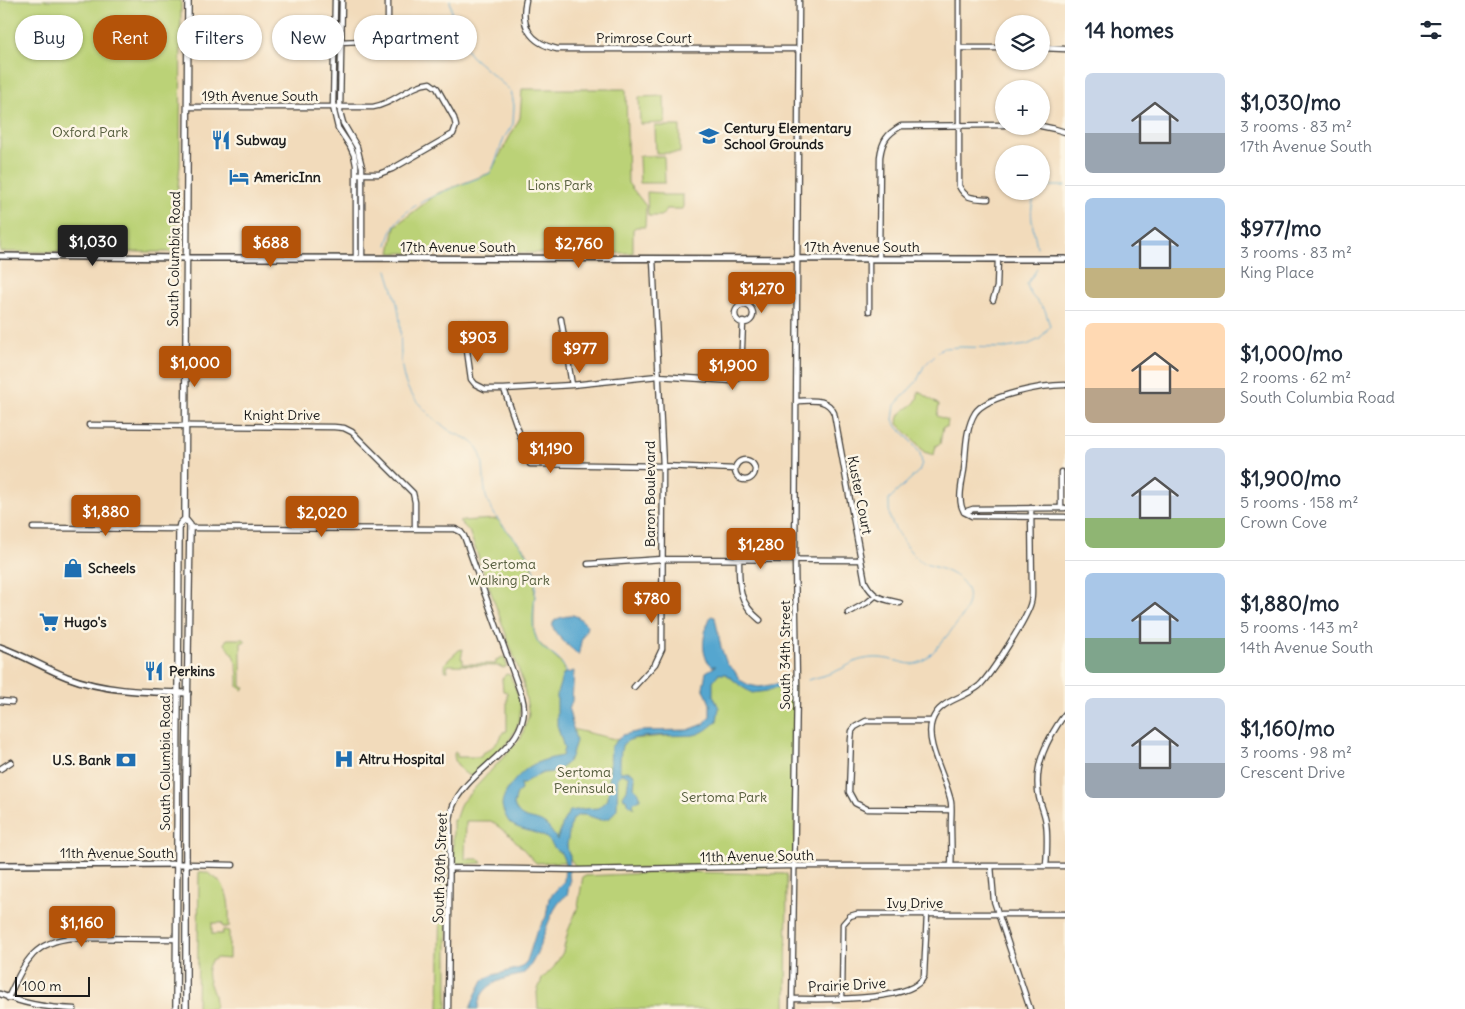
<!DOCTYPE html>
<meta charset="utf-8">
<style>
body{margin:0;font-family:Delius,sans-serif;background:#f2f2f3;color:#1f2937;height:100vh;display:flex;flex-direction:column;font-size:19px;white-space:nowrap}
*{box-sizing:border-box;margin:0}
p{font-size:16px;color:#747a83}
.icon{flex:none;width:28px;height:28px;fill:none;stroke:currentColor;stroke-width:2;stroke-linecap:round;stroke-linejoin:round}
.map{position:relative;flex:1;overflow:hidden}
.sheet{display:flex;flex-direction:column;background:#fff;width:400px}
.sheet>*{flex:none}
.guide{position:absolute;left:15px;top:15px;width:475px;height:45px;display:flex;gap:10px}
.tools{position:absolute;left:995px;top:15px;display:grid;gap:10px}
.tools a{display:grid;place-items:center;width:55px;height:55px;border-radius:50%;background:#fff;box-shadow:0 1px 4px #0004;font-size:25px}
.scale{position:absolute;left:15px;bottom:12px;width:75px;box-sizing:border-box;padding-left:5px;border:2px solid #1c1c1c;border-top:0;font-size:14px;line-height:18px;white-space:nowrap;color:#1c1c1c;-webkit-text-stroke:4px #fcf5e5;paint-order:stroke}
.price{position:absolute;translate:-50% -42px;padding:0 11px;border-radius:5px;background:#b45309;color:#fff;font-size:16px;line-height:32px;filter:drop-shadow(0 1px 2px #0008)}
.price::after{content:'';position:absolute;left:50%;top:30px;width:15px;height:11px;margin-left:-8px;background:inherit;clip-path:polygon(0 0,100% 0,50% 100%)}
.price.selected{background:#222;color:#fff}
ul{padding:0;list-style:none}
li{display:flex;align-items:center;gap:15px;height:125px;padding:0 20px}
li+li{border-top:1px solid #e0e1e3}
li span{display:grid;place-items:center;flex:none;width:140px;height:100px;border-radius:8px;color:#555}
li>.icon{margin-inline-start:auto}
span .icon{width:60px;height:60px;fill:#fffc;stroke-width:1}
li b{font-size:21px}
h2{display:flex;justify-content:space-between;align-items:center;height:60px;padding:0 20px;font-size:21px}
.chip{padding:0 18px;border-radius:22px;background:#fff;box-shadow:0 1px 4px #0004;font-size:18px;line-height:45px}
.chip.selected{background:#b45309;color:#fff}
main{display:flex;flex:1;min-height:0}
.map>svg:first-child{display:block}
.green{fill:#bbd277;stroke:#6c774a}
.water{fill:#55a6cf;stroke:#386176}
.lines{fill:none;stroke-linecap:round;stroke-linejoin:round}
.stream{stroke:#55a6cf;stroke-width:1}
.minor-casing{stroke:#3c3934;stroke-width:7}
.tertiary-casing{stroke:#3c3934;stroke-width:8}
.secondary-casing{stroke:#3c3934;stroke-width:8}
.minor{stroke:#fff;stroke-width:4.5}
.tertiary{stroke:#fff;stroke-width:5}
.secondary{stroke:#fff;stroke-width:5.5}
.labels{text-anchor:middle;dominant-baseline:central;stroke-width:5;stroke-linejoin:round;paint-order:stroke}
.street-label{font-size:14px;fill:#1c1c1c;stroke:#fcf5e5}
.poi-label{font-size:14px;font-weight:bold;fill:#1c1c1c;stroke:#fcf5e5;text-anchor:start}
.park-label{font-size:14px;fill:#545c3c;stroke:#fcf5e5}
</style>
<main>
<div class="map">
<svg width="1065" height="1009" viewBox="0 0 1065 1009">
<rect width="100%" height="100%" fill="#fcf5e5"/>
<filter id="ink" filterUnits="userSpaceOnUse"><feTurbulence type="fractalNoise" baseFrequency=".02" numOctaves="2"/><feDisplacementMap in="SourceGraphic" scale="10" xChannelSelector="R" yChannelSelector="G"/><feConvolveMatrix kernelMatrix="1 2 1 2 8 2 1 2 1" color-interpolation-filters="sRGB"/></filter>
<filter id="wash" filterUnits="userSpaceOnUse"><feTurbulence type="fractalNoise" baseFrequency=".0096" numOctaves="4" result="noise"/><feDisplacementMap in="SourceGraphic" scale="20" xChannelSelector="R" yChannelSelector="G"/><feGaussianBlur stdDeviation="1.12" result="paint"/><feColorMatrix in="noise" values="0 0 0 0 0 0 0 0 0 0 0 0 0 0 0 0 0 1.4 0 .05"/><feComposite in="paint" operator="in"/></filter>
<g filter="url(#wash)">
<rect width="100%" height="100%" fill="#f2dbbb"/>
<path class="green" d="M0 0H181L180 165 177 197 176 247 174 251 172 252H0Z
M522 89H626L628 183 646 206 645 227H636L633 229V253H390L395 226 438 193 490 173 520 118Z
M664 96 665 123 640 124 639 97Z
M655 126H680V153H656Z
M639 156H664L665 183H640Z
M647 192 661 193V195H683V209H666L665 213 660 216H648Z
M919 391 939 405 937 416 948 420 947 427H943L940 444 936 445 934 455 924 452 915 441 898 424C898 407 912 410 917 399 918 396 918 394 919 391Z
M497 519 526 551 531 562 535 582 534 615V631L538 642 563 665 569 693 563 727 619 740 689 734 713 719 708 675 721 667 742 684 756 688 794 682 795 866 578 870 564 850 565 862 536 863 512 837 491 821H466L465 859H479L482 863C472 863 459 867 453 861V820H455L461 803 521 738 529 715 523 682 469 531 459 521Z
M228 639H244L246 641 241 643V687H245L243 690 238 687C238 669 238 659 225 644L226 640Z
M463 649 461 659H463V664H496V660L503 657 505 658 506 663V667L503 668 499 666 448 665 447 671H445V663L459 650Z
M507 674 510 675C514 684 519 695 520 705 524 736 493 756 473 775L470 776C461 772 454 763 454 754L455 752 457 753V757H481L482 753C490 751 502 739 503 732L507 731V692L503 691 502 679 505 675Z
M442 830H445L447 835V1009H439Z
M199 872C204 871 209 873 214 877 231 889 229 909 229 927H223L222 923H212V934H222L223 930 229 931V959L217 958 211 961C200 980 219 990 214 1009H197Z
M675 872 787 874 786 1009H538L537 992 542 979 554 967 563 952 568 931 578 907 583 876Z"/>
<path class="water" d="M573 615 578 617 587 625C587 631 582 635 581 642 580 646 580 650 578 655 574 649 541 627 557 619 561 617 568 616 573 615Z
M711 616 715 617 721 647 727 664 734 670 740 680 749 685 759 687 787 682V685L767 691 752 693 742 687 726 674H718L713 681V695L719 708 717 721C710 727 704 733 694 735 680 737 628 732 622 746 620 753 620 763 620 770L621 772 627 771 633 773 635 778 634 788C639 791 640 794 640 799L633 803 634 808 631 805H629L626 799H624L623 796 627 790 629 776 621 774 618 777 617 809 610 818 601 820 586 815H578L571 821 567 845 568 852 570 856 569 874 570 882 567 895C547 908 543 950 528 969 523 976 515 976 507 978 491 983 479 991 478 1009H470L475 996 483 980 493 975 520 968 527 961 536 933 546 917 549 898 564 881 565 862 561 853C553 850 552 841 545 837 535 831 516 830 509 822 506 817 502 810 502 804 503 791 519 774 529 767 538 761 551 758 562 756L564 748 557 725V693L563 674 574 671 572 701 569 710 576 741 571 757 566 764 555 772 543 773 528 780 524 784H520L521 790 517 793 514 805C521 824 535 815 547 826 551 830 554 835 557 840L564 820 570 811 583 809 598 808 608 799 611 747 622 735 640 731 688 730 704 724 710 716V704L703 687 706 672 716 666H712C710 664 708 662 707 660 700 647 705 628 711 616Z"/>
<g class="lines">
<path class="stream" d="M1041 189 1046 186H1065
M387 245C389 239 391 232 394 226 410 199 462 186 490 173L493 168 504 138 513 124 514 105 511 91 471 56 464 46 454 30 450 0
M1037 247C1034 228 1025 207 1039 191
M387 270C391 285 397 299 399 314 403 339 396 374 412 395 422 409 436 421 450 431 460 437 472 438 478 449 485 461 483 477 485 490 485 496 488 502 491 508 501 529 524 543 533 565 542 589 526 617 537 640 541 649 553 654 559 660 563 664 565 669 567 673
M808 680C819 677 831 674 841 669 849 665 856 660 865 659 874 657 884 658 892 660 900 661 910 666 918 663 929 660 943 640 951 631 970 609 980 586 946 571 938 567 929 566 921 562 912 556 893 528 890 518 889 513 889 505 889 499L919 471 922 463 920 453 906 435 898 428 893 420 895 405 917 381 924 366 942 348 961 347 1006 348 1027 345 1040 339 1050 326 1045 310 1032 296 1029 291 1027 284 1037 269"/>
</g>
</g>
<g filter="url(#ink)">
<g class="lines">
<defs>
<path id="minor" d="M335 0 333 107 338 128 350 146 354 155 356 165V258
M342 0 340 112 343 123 357 147 362 167V258
M526 0C520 26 530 43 557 49H798
M959 0V186C966 200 974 198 988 199
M339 42 363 41 381 31 386 26 388 19V0
M959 48H1004
M1041 48 1065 49
M188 107H373C394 104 409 85 430 83L437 88 454 118 456 126 453 134 392 169 379 174H356
M1041 126 1055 129 1065 132
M879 258 880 157C882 141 887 134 901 126L1004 125
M993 300 997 287 998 259
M735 314a9 9 0 1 1 18 0a9 9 0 1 1-18 0Z
M869 311V258
M561 319 572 385
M469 323 465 336 471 379 475 384 485 389H504L572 385 658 376 732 381 737 379 741 371 743 322
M504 389 530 464 663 466 735 469
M796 401C811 401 827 397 834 413L865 582C874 599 883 599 900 603
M89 425 334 427 344 428 352 432 413 493 415 502V529
M735 470a10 10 0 1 1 20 0a10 10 0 1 1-20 0Z
M1061 508V472
M964 512C957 501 962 483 964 470 966 453 965 429 975 413 987 395 1044 385 1065 385
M964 512 972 516 1065 517
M964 512 973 509 1065 508
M33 528 179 529
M190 528 455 529 461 532 464 536 522 697C536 746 468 767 453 806 451 811 451 816 450 821L448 1009
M739 560C739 587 738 602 760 620
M588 564 662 559 861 560
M848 613 868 602 875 596
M634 687 655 664 662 649 663 466 653 259
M0 701 12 702
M932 721H866L855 727 852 731 851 739 849 792 855 803 867 809 951 810
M0 769 11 762
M187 864 233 865
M951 866C952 852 951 838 951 825 951 817 952 809 951 802 947 779 924 743 932 721 939 700 963 699 979 686 990 676 1028 617 1031 602 1032 599 1032 595 1032 591L1031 508
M991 866 994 901 1030 1009
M1046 866C1047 852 1048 837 1046 823 1045 814 1041 806 1039 797 1033 765 1047 739 1065 714
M449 868 578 870 787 866H1065
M0 994C23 1004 49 1008 74 1009
M8 998C24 965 31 942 72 938L176 939
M842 998 843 924 850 916 857 914H1065
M793 999C818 999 914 1003 924 976L927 914
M792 1009 797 686 795 560 799 0"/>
<path id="tertiary" d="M0 256 186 258 1065 259
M0 647C23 655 44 668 67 677 106 692 147 692 188 693
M0 865 187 864"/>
<path id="secondary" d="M176 1009 179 529 180 524 185 519
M186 1009V782L190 528V525L185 519 188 0"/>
</defs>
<use href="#minor" class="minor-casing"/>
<use href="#tertiary" class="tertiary-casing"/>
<use href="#secondary" class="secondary-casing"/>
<use href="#minor" class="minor"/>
<use href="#tertiary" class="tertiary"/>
<use href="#secondary" class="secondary"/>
</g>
</g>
<defs>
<symbol id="school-bare" viewBox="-9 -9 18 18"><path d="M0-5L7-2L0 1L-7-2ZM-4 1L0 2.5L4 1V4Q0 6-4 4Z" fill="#1f6fb2" stroke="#fcf5e5" stroke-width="2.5" paint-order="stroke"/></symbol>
<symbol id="restaurant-bare" viewBox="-9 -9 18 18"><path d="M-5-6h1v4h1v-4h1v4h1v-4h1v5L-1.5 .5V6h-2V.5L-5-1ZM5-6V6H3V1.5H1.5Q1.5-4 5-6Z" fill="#1f6fb2" stroke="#fcf5e5" stroke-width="2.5" paint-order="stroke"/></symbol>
<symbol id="hotel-bare" viewBox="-9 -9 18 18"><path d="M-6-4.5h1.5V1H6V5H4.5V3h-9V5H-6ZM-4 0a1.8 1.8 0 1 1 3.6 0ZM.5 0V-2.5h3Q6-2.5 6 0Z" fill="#1f6fb2" stroke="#fcf5e5" stroke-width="2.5" paint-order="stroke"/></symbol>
<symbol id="shop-bare" viewBox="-9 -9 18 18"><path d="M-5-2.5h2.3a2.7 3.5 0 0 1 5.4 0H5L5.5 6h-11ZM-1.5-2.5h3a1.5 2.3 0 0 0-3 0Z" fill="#1f6fb2" stroke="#fcf5e5" stroke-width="2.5" paint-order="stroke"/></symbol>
<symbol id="supermarket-bare" viewBox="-9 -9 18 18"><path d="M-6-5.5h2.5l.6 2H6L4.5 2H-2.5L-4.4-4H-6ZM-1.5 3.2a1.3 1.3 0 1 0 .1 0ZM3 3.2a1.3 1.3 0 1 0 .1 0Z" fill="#1f6fb2" stroke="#fcf5e5" stroke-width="2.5" paint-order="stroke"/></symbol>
<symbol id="hospital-bare" viewBox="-9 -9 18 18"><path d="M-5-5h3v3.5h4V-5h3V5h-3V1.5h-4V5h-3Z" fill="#1f6fb2" stroke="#fcf5e5" stroke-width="2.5" paint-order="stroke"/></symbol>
<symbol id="bank-bare" viewBox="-9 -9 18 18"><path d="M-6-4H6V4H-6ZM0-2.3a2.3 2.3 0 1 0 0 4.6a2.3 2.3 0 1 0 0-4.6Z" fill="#1f6fb2" stroke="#fcf5e5" stroke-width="2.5" paint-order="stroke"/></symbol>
</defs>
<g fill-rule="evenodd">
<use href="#school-bare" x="695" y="122" width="28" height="28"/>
<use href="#restaurant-bare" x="207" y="126" width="28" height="28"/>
<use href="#hotel-bare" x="225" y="163" width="28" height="28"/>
<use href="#shop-bare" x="59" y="554" width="28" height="28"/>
<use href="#supermarket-bare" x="35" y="608" width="28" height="28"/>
<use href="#restaurant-bare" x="140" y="657" width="28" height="28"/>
<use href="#hospital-bare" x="330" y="745" width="28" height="28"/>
<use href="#bank-bare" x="112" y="746" width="28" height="28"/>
</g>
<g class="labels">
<g class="street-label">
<text x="644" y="38">Primrose Court</text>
<text x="260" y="96">19th Avenue South</text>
<text x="458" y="247">17th Avenue South</text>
<text x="862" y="247">17th Avenue South</text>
<text transform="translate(174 259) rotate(-89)">South Columbia Road</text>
<text x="282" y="415">Knight Drive</text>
<text transform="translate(650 494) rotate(-90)">Baron Boulevard</text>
<text transform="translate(860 495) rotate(79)">Kuster Court</text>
<text transform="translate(785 655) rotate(-90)">South 34th Street</text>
<text transform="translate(165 763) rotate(-90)">South Columbia Road</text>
<text x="117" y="853">11th Avenue South</text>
<text transform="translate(757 856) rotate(-1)">11th Avenue South</text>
<text transform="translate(440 868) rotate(-88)">South 30th Street</text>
<text x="915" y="903">Ivy Drive</text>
<text transform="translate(847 985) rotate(-3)">Prairie Drive</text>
</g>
<g class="poi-label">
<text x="724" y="128">Century Elementary<tspan x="724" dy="16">School Grounds</tspan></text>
<text x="236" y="140">Subway</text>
<text x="254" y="177">AmericInn</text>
<text x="88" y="568">Scheels</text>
<text x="64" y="622">Hugo's</text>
<text x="169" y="671">Perkins</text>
<text x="359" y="759">Altru Hospital</text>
<text x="111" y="760" text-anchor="end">U.S. Bank</text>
</g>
<g class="park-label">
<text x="90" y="132">Oxford Park</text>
<text x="560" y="185">Lions Park</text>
<text x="509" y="564">Sertoma<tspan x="509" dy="16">Walking Park</tspan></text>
<text x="584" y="772">Sertoma<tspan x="584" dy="16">Peninsula</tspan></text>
<text x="724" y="797">Sertoma Park</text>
</g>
</g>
</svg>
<div class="tools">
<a><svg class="icon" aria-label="layers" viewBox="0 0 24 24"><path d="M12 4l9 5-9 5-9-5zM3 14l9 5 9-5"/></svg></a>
<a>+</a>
<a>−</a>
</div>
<div class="scale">100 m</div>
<b class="price selected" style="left:93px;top:267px">$1,030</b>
<b class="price" style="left:271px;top:268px">$688</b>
<b class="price" style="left:579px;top:269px">$2,760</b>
<b class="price" style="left:762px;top:314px">$1,270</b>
<b class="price" style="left:478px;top:363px">$903</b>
<b class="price" style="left:580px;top:374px">$977</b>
<b class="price" style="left:195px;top:388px">$1,000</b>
<b class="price" style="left:733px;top:391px">$1,900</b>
<b class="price" style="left:551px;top:474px">$1,190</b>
<b class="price" style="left:106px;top:537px">$1,880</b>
<b class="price" style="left:322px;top:538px">$2,020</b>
<b class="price" style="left:761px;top:570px">$1,280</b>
<b class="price" style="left:652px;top:624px">$780</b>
<b class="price" style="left:82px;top:948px">$1,160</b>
<div class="guide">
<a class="chip">Buy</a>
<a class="chip selected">Rent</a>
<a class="chip">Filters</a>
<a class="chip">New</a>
<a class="chip">Apartment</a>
</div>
</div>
<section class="sheet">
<h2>14 homes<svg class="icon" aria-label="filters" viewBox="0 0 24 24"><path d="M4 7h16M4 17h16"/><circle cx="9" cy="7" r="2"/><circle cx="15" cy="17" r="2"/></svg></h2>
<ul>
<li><span style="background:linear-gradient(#c9d6e8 60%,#9aa5b1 0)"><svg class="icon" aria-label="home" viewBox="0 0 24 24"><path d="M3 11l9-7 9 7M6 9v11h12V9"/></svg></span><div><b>$1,030/mo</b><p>3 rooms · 83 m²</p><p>17th Avenue South</p></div></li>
<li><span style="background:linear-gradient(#a9c7e8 70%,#c2b280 0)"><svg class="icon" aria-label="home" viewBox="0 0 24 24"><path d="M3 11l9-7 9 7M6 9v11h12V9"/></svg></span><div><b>$977/mo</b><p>3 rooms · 83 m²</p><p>King Place</p></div></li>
<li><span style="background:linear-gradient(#ffd9b3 65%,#b9a48a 0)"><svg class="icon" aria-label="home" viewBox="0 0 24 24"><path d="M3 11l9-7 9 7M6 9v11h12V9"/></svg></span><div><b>$1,000/mo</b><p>2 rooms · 62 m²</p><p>South Columbia Road</p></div></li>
<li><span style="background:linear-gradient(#c9d6e8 70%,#8fb573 0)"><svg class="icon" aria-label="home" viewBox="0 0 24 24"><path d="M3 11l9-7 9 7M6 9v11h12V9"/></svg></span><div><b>$1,900/mo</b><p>5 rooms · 158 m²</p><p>Crown Cove</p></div></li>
<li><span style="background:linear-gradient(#a9c7e8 65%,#7fa58c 0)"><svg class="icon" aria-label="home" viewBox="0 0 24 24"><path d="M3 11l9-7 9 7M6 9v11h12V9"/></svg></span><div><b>$1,880/mo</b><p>5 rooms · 143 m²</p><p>14th Avenue South</p></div></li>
<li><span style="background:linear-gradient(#c9d6e8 65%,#9aa5b1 0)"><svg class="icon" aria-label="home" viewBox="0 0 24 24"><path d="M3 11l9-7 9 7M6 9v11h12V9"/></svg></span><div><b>$1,160/mo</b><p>3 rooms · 98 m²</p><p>Crescent Drive</p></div></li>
</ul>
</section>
</main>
